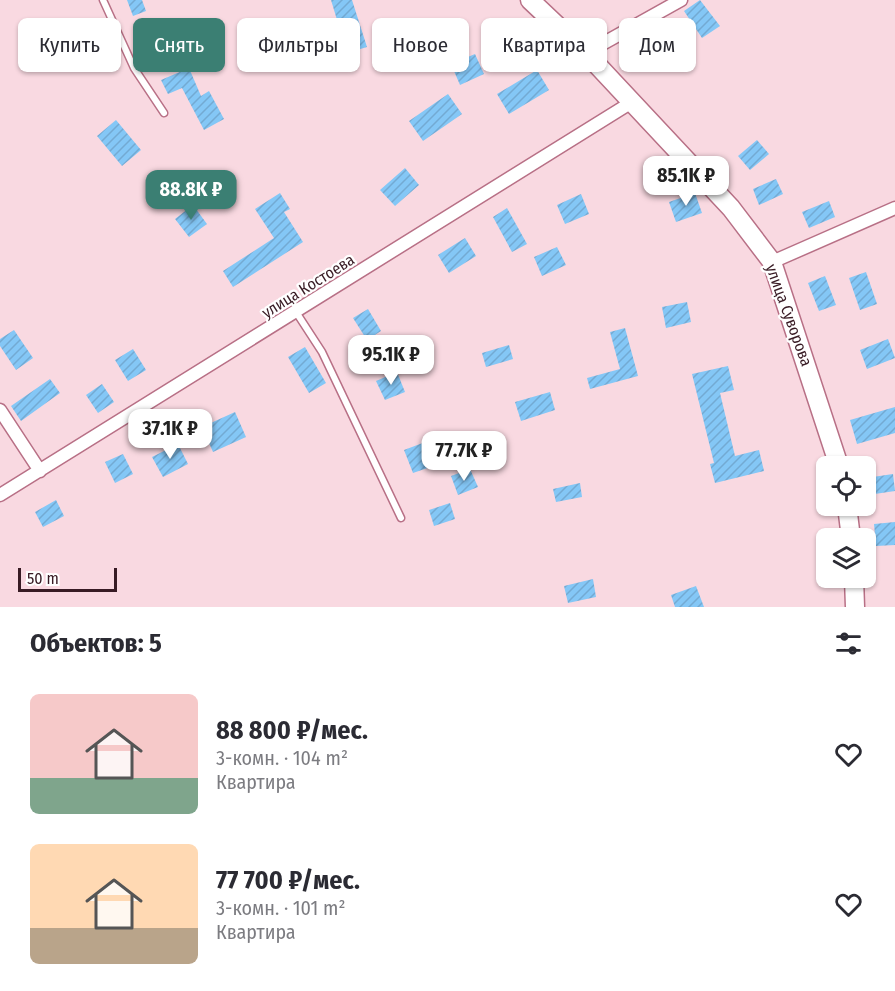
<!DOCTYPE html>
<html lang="ru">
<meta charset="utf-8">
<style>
body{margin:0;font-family:"Fira Sans Condensed",sans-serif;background:#f7f7f7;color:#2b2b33;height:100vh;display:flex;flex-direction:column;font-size:22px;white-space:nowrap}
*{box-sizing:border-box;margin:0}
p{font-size:20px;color:#7c7c81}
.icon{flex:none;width:33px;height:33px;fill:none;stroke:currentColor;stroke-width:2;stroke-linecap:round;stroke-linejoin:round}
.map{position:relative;height:607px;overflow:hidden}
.sheet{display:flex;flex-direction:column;background:#fff;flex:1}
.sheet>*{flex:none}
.top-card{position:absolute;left:18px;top:18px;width:860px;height:54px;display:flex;gap:12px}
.fabs{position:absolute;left:816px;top:456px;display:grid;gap:12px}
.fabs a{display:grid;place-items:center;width:60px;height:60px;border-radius:9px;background:#fff;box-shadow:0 2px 4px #0004;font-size:30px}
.scale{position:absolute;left:18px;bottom:15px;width:99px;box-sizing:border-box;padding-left:6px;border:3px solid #381b24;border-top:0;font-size:16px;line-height:21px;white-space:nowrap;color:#381b24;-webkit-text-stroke:4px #fff;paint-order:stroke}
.price{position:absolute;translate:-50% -51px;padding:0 14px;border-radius:12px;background:#fff;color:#222;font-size:20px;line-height:39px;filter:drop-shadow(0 2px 3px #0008)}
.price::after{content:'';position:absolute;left:50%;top:36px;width:18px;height:14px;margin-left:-9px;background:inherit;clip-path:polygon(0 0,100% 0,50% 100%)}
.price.current{background:#3b7f73;color:#fff}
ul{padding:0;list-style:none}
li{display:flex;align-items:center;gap:18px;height:150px;padding:0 30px}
li span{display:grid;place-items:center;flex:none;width:168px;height:120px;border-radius:9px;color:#555}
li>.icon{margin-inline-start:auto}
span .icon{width:72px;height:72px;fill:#fffc;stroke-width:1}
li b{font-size:26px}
h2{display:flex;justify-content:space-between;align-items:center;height:72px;padding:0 30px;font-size:26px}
.chip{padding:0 21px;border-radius:9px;background:#fff;box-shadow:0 2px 4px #0004;font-size:21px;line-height:54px}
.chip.current{background:#3b7f73;color:#fff}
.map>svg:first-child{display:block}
.building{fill:url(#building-hatch)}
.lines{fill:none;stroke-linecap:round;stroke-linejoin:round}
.lane-casing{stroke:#b87086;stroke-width:9}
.street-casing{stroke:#b87086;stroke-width:15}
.secondary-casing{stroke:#b87086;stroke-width:21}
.lane{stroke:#fff;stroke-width:6}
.street{stroke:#fff;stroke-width:12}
.secondary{stroke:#fff;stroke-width:18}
.labels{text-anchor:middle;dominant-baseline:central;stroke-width:4.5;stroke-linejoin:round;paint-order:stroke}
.street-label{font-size:16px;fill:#381b24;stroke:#fff}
</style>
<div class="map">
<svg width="895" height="607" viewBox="0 0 895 607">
<defs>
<pattern id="building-hatch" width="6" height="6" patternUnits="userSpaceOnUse" patternTransform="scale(1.5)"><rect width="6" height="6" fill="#84c7f6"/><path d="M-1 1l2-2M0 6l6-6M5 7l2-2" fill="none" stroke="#73aad3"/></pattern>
</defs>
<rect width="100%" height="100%" fill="#f9d9e1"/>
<path class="building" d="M127 0H142L146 11 133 16Z
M331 0H352L367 47 347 53Z
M700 0 720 26 702 38 684 11Z
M659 24 678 52 658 65 639 37Z
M475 54 484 74 460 85 451 64Z
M189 68 201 96 209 91 224 119 204 130 182 88 168 94 161 80Z
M537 70 549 90 509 114 497 94Z
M448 94 462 114 423 141 409 121Z
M116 120 141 150 122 166 97 136Z
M757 140 769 154 750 170 738 156Z
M405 168 419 185 395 206 380 190Z
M776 179 783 194 759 205 753 189Z
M280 193 290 209 284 212 303 242 233 287 223 271 274 238 255 209Z
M695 193 702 213 676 222 669 202Z
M581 194 589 214 565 224 557 205Z
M829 201 835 217 809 228 802 212Z
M193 205 207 224 189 237 175 219Z
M507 208 527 244 512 252 493 217Z
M465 238 476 256 449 273 438 255Z
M557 247 566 265 542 276 534 257Z
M866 272 877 304 860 310 849 278Z
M825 276 836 305 819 311 808 283Z
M687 302 691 322 666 328 662 307Z
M368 309 381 331 367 340 353 318Z
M625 328 638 376 590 389 587 378 620 369 610 332Z
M14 330 33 358 16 370 0 346V339Z
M888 339 895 358 867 369 860 350Z
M509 345 513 359 486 367 482 353Z
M305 347 326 383 309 393 288 357Z
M133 349 146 370 128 381 115 360Z
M728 366 734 390 720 393 735 456 759 450 764 471 715 483 710 464 714 463 692 374Z
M397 372 405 392 385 400 376 381Z
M50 379 60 393 21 421 11 406Z
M102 384 114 402 98 413 86 395Z
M550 392 555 410 521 421 515 402Z
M895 407V433L857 444 850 420Z
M235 412 246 437 213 452 202 427Z
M428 441 436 465 413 473 404 450Z
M178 444 188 464 163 477 152 457Z
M123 454 133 474 115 483 105 462Z
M470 469 478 487 458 495 451 476Z
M893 474 895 491 868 495 866 478Z
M580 483 582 497 556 502 553 489Z
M56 500 64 516 43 527 35 512Z
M450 503 455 519 434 526 429 510Z
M895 522V545L876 546 874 524Z
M593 579 596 597 568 603 564 586Z
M696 586 704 607H675L671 595Z"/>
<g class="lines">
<defs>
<path id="lane" d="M103 0 134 68 164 113
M296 312 322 352 401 518"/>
<path id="street" d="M586 53 681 0
M772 262 895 208
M0 410 40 471
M0 495 632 102"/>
<path id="secondary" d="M530 0 586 53 731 208 772 262 839 466
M847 506 851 538
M854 578 855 607"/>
</defs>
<use href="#lane" class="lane-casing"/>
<use href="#street" class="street-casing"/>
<use href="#secondary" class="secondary-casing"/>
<use href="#lane" class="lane"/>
<use href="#street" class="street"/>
<use href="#secondary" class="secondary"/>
</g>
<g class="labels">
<g class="street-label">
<text transform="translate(308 286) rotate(-32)">улица Костоева</text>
<text transform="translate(789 315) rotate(70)">улица Суворова</text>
</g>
</g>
</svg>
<div class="fabs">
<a><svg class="icon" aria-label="locate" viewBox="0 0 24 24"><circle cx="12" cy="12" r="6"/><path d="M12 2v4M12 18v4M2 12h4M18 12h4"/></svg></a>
<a><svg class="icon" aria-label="layers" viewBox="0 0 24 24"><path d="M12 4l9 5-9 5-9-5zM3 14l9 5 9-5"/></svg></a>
</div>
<div class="scale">50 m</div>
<b class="price" style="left:686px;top:207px">85.1K ₽</b>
<b class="price current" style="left:191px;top:221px">88.8K ₽</b>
<b class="price" style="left:391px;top:386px">95.1K ₽</b>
<b class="price" style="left:170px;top:460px">37.1K ₽</b>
<b class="price" style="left:464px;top:482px">77.7K ₽</b>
<div class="top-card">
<a class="chip">Купить</a>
<a class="chip current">Снять</a>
<a class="chip">Фильтры</a>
<a class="chip">Новое</a>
<a class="chip">Квартира</a>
<a class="chip">Дом</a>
</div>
</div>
<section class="sheet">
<h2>Объектов: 5<svg class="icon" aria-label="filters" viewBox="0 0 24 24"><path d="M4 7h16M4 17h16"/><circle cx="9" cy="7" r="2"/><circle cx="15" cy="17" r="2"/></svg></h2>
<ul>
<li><span style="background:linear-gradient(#f6c9c9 70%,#7fa58c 0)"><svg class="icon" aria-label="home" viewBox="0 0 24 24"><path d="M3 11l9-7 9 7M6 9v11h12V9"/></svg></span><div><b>88 800 ₽/мес.</b><p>3-комн. · 104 m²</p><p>Квартира</p></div><svg class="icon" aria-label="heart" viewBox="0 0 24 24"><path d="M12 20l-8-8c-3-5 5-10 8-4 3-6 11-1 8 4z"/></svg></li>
<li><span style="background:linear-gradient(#ffd9b3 70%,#b9a48a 0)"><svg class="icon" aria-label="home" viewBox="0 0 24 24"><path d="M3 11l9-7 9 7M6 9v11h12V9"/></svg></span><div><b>77 700 ₽/мес.</b><p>3-комн. · 101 m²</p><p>Квартира</p></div><svg class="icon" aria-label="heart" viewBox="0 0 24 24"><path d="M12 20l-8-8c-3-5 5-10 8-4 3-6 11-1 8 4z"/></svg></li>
</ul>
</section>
